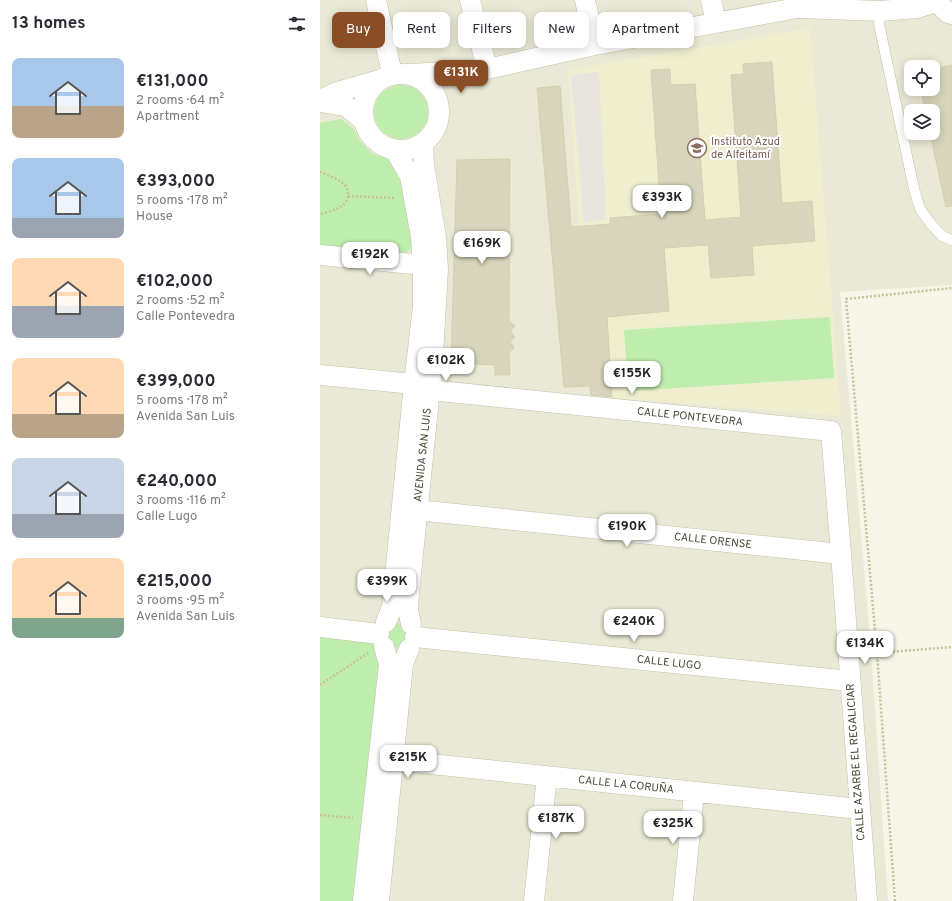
<!DOCTYPE html>
<meta charset="utf-8">
<style>
body{margin:0;font-family:Overpass,sans-serif;background:#f7f7f7;color:#2b2b33;height:100vh;display:flex;flex-direction:column;font-size:15px;white-space:nowrap}
*{box-sizing:border-box;margin:0}
p{font-size:13px;color:#7c7c81}
.icon{flex:none;width:22px;height:22px;fill:none;stroke:currentColor;stroke-width:2;stroke-linecap:round;stroke-linejoin:round}
.map{position:relative;flex:1;overflow:hidden}
.panel{display:flex;flex-direction:column;background:#fff;width:320px}
.panel>*{flex:none}
.hud{position:absolute;left:12px;top:12px;width:380px;height:36px;display:flex;gap:8px}
.tools{position:absolute;left:584px;top:60px;display:grid;gap:8px}
.tools a{display:grid;place-items:center;width:36px;height:36px;border-radius:8px;background:#fff;box-shadow:0 2px 10px #0003;font-size:20px}
.price{position:absolute;translate:-50% -34px;padding:0 9px;border-radius:8px;background:#fff;color:#222;font-size:13px;line-height:26px;filter:drop-shadow(0 1px 2px #0008)}
.price::after{content:'';position:absolute;left:50%;top:24px;width:12px;height:9px;margin-left:-6px;background:inherit;clip-path:polygon(0 0,100% 0,50% 100%)}
.price.selected{background:#8a4e26;color:#fff}
ul{padding:0;list-style:none}
li{display:flex;align-items:center;gap:12px;height:100px;padding:0 12px}
li span{display:grid;place-items:center;flex:none;width:112px;height:80px;border-radius:8px;color:#555}
li>.icon{margin-inline-start:auto}
span .icon{width:48px;height:48px;fill:#fffc;stroke-width:1}
li b{font-size:17px}
h2{display:flex;justify-content:space-between;align-items:center;height:48px;padding:0 12px;font-size:17px}
.tag{padding:0 14px;border-radius:8px;background:#fff;box-shadow:0 2px 10px #0003;font-size:14px;line-height:36px}
.tag.selected{background:#8a4e26;color:#fff}
main{display:flex;flex:1;min-height:0}
.map>svg:first-child{display:block}
.residential{fill:#eae9d5;fill-rule:evenodd}
.education{fill:#efefd0}
.green{fill:#bfedad}
.parking{fill:#e6e5e0}
.building{fill:#d8d5bc;stroke:#d3cfaf}
.lines{fill:none;stroke-linecap:round;stroke-linejoin:round}
.lane-casing{stroke:#c2c0a9;stroke-width:11}
.street-casing{stroke:#c2c0a9;stroke-width:21}
.path{stroke:#c5c199;stroke-width:2.5;stroke-dasharray:2 2;stroke-linecap:butt}
.lane{stroke:#fff;stroke-width:10}
.street{stroke:#fff;stroke-width:20}
.labels{text-anchor:middle;dominant-baseline:central;stroke-width:4;stroke-linejoin:round;paint-order:stroke}
.education-label{font-size:11px;fill:#785e54;stroke:#fff;text-anchor:start}
.street-label{font-size:11px;fill:#494736;stroke:#fff}
</style>
<main>
<section class="panel">
<h2>13 homes<svg class="icon" aria-label="filters" viewBox="0 0 24 24"><path d="M4 7h16M4 17h16"/><circle cx="9" cy="7" r="2"/><circle cx="15" cy="17" r="2"/></svg></h2>
<ul>
<li><span style="background:linear-gradient(#a9c7e8 60%,#b9a48a 0)"><svg class="icon" aria-label="home" viewBox="0 0 24 24"><path d="M3 11l9-7 9 7M6 9v11h12V9"/></svg></span><div><b>€131,000</b><p>2 rooms · 64 m²</p><p>Apartment</p></div></li>
<li><span style="background:linear-gradient(#a9c7e8 75%,#9aa5b1 0)"><svg class="icon" aria-label="home" viewBox="0 0 24 24"><path d="M3 11l9-7 9 7M6 9v11h12V9"/></svg></span><div><b>€393,000</b><p>5 rooms · 178 m²</p><p>House</p></div></li>
<li><span style="background:linear-gradient(#ffd9b3 60%,#9aa5b1 0)"><svg class="icon" aria-label="home" viewBox="0 0 24 24"><path d="M3 11l9-7 9 7M6 9v11h12V9"/></svg></span><div><b>€102,000</b><p>2 rooms · 52 m²</p><p>Calle Pontevedra</p></div></li>
<li><span style="background:linear-gradient(#ffd9b3 70%,#b9a48a 0)"><svg class="icon" aria-label="home" viewBox="0 0 24 24"><path d="M3 11l9-7 9 7M6 9v11h12V9"/></svg></span><div><b>€399,000</b><p>5 rooms · 178 m²</p><p>Avenida San Luis</p></div></li>
<li><span style="background:linear-gradient(#c9d6e8 70%,#9aa5b1 0)"><svg class="icon" aria-label="home" viewBox="0 0 24 24"><path d="M3 11l9-7 9 7M6 9v11h12V9"/></svg></span><div><b>€240,000</b><p>3 rooms · 116 m²</p><p>Calle Lugo</p></div></li>
<li><span style="background:linear-gradient(#ffd9b3 75%,#7fa58c 0)"><svg class="icon" aria-label="home" viewBox="0 0 24 24"><path d="M3 11l9-7 9 7M6 9v11h12V9"/></svg></span><div><b>€215,000</b><p>3 rooms · 95 m²</p><p>Avenida San Luis</p></div></li>
</ul>
</section>
<div class="map">
<svg width="632" height="901" viewBox="0 0 632 901">
<rect width="100%" height="100%" fill="#f5f5e8"/>
<path class="residential" d="M0 0H632V285L520 292 551 650 568 901H0ZM591 67H613V89H591ZM591 111H613V133H591Z"/>
<path class="education" d="M490 28 521 416 271 396 248 70Z"/>
<path class="green" d="M54 112a27 27 0 1 1 54 0a27 27 0 1 1-54 0Z
M21 119 33 128 40 141 53 154 66 158 78 168 94 245 83 256 0 247V123Z
M510 317 514 378 308 391 304 330Z
M78 623 83 624 90 637 81 648C75 648 72 648 68 644L66 630 73 624Z
M0 636 50 642 56 647 60 660 35 901H0Z"/>
<path class="parking" d="M279 72 286 219 264 223 251 75Z"/>
<path class="building" d="M452 62 462 203 492 201 495 241 432 246 434 275 391 278 388 245 344 248 349 311 287 317 292 397 271 395 270 386 244 387 217 88 240 86 251 227 290 224V218L341 214 331 70 350 69 351 85 375 84 385 220 421 217 411 75 424 74 423 64Z
M632 65V206L626 207 610 133H613V111H605L601 89H613V69Z
M190 159 189 321 195 326 190 331 195 337 190 342 194 348 189 352 190 375H175V365L131 363 137 160Z"/>
<g class="lines">
<defs>
<path id="lane" d="M560 11 559 24 594 189 600 209 611 224 622 236 632 240"/>
<path id="street" d="M56 0 72 74
M150 0 167 69
M265 0 275 45
M391 0 396 22
M615 0 628 13 632 14
M481 8 560 11 597 8 616 2
M87 74 150 71 167 69 275 45 477 8 498 0
M43 112a38 38 0 1 1 76 0a38 38 0 1 1-76 0Z
M0 100 17 92 59 80
M0 102 26 106 43 120
M0 255 103 265
M0 375 94 384
M110 390 511 431 521 554 547 901
M97 510 521 554
M66 622 72 607 94 384 103 306V265L101 237 90 176 74 149
M91 624 88 610 89 593 112 369 115 322 118 269 116 237 104 165 103 143
M0 627 59 634
M95 637 530 681
M73 760 539 809
M43 901 69 664 64 647
M59 901 83 664 89 649
M214 901 227 776
M363 901 374 792"/>
</defs>
<use href="#lane" class="lane-casing"/>
<use href="#street" class="street-casing"/>
<path class="path" d="M0 172C7 175 16 178 23 183 26 186 28 189 28 194 28 208 11 211 0 214
M28 196 75 198
M557 653 632 647
M0 685 48 653
M0 815 33 818
M575 901 557 653 526 299 632 288"/>
<use href="#lane" class="lane"/>
<use href="#street" class="street"/>
</g>
<defs>
<symbol id="school-ring" viewBox="-11 -11 22 22"><circle r="9.5" fill="#fff" stroke="#8d6e63" stroke-width="1.5"/><path d="M0-5L7-2L0 1L-7-2ZM-4 1L0 2.5L4 1V4Q0 6-4 4Z" fill="#8d6e63"/></symbol>
</defs>
<g fill-rule="evenodd">
<use href="#school-ring" x="366" y="137" width="22" height="22"/>
</g>
<g class="labels">
<g class="education-label">
<text x="391" y="142">Instituto Azud<tspan x="391" dy="13">de Alfeitamí</tspan></text>
</g>
<g class="street-label">
<text transform="translate(370 417) rotate(6)">CALLE PONTEVEDRA</text>
<text transform="translate(103 455) rotate(-84)">AVENIDA SAN LUIS</text>
<text transform="translate(393 541) rotate(6)">CALLE ORENSE</text>
<text transform="translate(349 663) rotate(6)">CALLE LUGO</text>
<text transform="translate(536 762) rotate(-94)">CALLE AZARBE EL REGALICIAR</text>
<text transform="translate(306 785) rotate(6)">CALLE LA CORUÑA</text>
</g>
</g>
</svg>
<div class="tools">
<a><svg class="icon" aria-label="locate" viewBox="0 0 24 24"><circle cx="12" cy="12" r="6"/><path d="M12 2v4M12 18v4M2 12h4M18 12h4"/></svg></a>
<a><svg class="icon" aria-label="layers" viewBox="0 0 24 24"><path d="M12 4l9 5-9 5-9-5zM3 14l9 5 9-5"/></svg></a>
</div>
<b class="price selected" style="left:141px;top:94px">€131K</b>
<b class="price" style="left:342px;top:219px">€393K</b>
<b class="price" style="left:162px;top:265px">€169K</b>
<b class="price" style="left:50px;top:276px">€192K</b>
<b class="price" style="left:126px;top:382px">€102K</b>
<b class="price" style="left:312px;top:395px">€155K</b>
<b class="price" style="left:307px;top:548px">€190K</b>
<b class="price" style="left:67px;top:603px">€399K</b>
<b class="price" style="left:314px;top:643px">€240K</b>
<b class="price" style="left:545px;top:665px">€134K</b>
<b class="price" style="left:88px;top:779px">€215K</b>
<b class="price" style="left:236px;top:840px">€187K</b>
<b class="price" style="left:353px;top:845px">€325K</b>
<div class="hud">
<a class="tag selected">Buy</a>
<a class="tag">Rent</a>
<a class="tag">Filters</a>
<a class="tag">New</a>
<a class="tag">Apartment</a>
</div>
</div>
</main>
